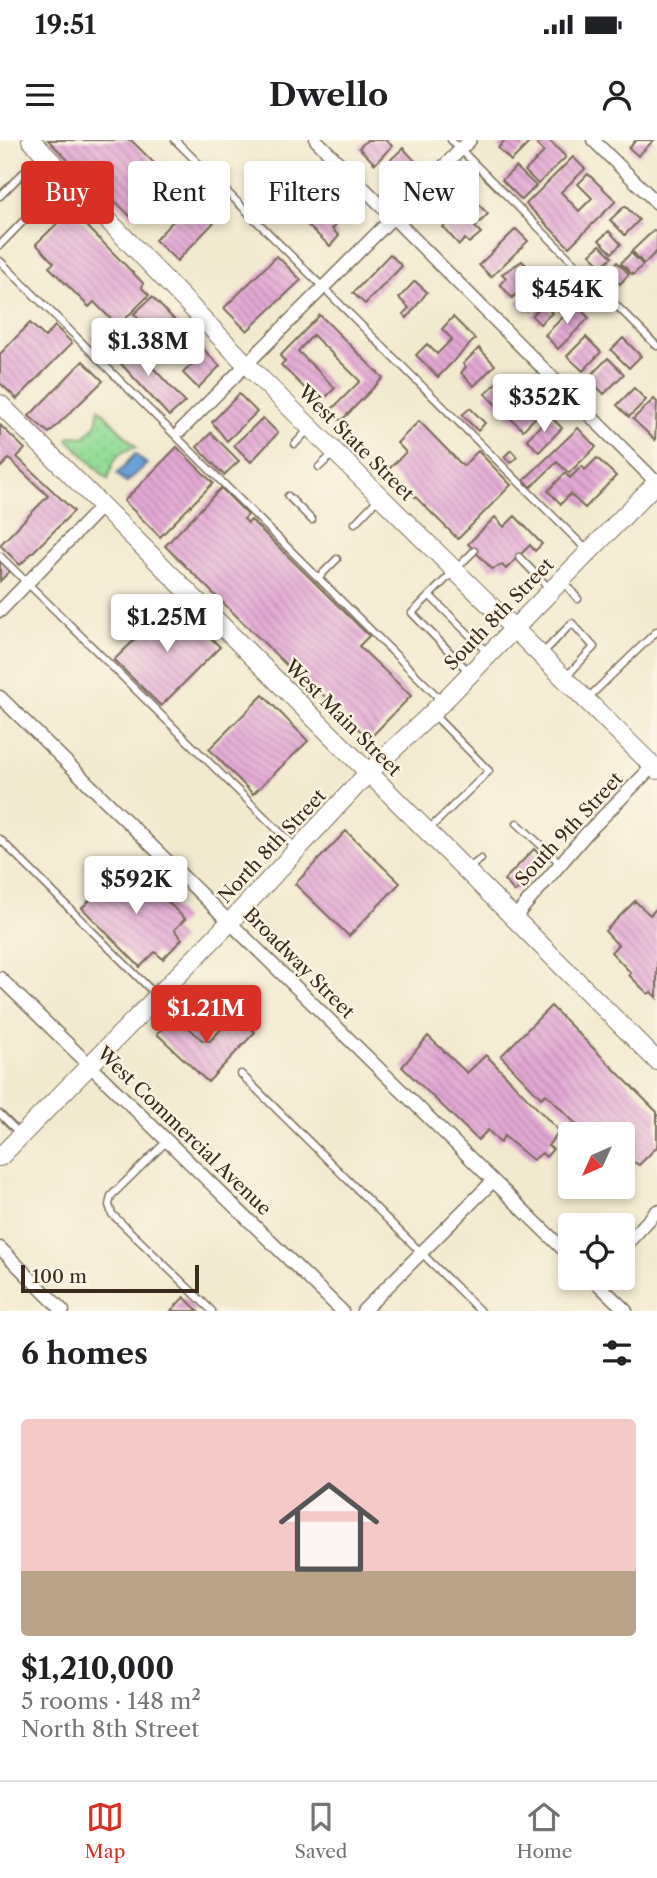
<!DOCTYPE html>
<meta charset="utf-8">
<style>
body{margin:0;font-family:"Libre Caslon Text",serif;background:#f2f2f2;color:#202124;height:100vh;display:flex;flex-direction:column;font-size:26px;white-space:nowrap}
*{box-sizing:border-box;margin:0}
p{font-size:23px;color:#757577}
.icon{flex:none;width:38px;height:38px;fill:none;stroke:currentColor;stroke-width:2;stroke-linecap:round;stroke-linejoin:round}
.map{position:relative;height:1171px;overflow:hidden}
.sheet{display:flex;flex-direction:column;background:#fff;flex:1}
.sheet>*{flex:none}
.guide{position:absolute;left:21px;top:21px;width:616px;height:63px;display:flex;gap:14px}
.needle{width:46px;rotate:225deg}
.tools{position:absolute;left:558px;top:982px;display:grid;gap:14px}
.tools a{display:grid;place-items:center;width:77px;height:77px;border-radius:7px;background:#fff;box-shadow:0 4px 10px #0003;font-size:35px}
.scale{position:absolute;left:21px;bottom:18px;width:178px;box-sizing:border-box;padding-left:7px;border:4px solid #3b2a1e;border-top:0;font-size:19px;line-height:24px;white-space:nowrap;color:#3b2a1e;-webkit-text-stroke:5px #fcf5e5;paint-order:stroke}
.price{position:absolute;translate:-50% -60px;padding:0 16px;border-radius:7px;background:#fff;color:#222;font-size:23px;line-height:46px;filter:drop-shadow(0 2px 4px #0008)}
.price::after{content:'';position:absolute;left:50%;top:42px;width:21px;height:16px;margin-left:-10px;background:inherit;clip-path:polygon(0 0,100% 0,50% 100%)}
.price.active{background:#d93025;color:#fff}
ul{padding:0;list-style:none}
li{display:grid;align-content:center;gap:14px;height:371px;padding:0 21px}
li+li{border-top:2px solid #e0e0e0}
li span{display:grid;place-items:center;height:217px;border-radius:7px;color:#555}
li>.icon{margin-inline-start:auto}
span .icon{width:126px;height:126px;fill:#fffc;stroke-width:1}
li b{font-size:30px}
h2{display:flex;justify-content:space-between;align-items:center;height:84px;padding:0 21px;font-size:30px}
.pill{padding:0 24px;border-radius:7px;background:#fff;box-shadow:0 4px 10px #0003;font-size:24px;line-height:63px}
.pill.active{background:#d93025;color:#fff}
.status{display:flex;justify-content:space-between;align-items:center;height:49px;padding:0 35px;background:#fff;direction:ltr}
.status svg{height:19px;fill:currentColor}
header{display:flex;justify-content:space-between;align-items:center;height:91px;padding:0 21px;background:#fff;font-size:32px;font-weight:700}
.menu{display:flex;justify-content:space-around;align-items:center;height:98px;border-top:2px solid #e0e0e0;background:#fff;font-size:19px;color:#757577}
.menu a{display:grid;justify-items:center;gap:4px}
.menu .active{color:#d93025}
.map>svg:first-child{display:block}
.green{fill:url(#green-dots);stroke:#68845b;stroke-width:2}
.water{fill:url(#water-ripples);stroke:#53667c;stroke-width:2}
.building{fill:url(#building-back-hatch)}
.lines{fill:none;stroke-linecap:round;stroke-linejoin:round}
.lane-casing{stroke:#7b6d5c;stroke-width:9}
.street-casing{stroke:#7b6d5c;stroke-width:15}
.secondary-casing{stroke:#7b6d5c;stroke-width:20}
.lane{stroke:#fff;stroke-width:6}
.street{stroke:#fff;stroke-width:12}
.secondary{stroke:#fff;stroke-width:18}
.labels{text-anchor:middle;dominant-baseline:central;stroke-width:5;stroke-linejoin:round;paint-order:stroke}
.street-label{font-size:19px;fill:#3b2a1e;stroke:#fcf5e5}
</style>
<div class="status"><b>19:51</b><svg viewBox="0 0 49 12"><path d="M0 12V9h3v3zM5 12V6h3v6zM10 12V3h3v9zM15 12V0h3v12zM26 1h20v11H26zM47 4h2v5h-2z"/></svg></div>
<header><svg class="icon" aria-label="menu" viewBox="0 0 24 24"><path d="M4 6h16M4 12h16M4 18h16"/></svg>Dwello<svg class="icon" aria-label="person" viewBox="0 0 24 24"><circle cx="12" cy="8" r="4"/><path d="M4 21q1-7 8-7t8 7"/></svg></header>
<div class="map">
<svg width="657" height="1171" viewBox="0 0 657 1171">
<defs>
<pattern id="green-dots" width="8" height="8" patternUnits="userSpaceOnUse" patternTransform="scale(1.75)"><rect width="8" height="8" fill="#94dd98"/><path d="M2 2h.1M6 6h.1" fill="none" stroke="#80be83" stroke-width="1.8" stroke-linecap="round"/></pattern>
<pattern id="water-ripples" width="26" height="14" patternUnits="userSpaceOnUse" patternTransform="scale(1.75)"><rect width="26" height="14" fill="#6ba2d9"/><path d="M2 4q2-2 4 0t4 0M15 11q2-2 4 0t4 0" fill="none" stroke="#5984af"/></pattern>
<pattern id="building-back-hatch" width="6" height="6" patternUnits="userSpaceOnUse" patternTransform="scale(1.75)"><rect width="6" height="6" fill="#e3a8d5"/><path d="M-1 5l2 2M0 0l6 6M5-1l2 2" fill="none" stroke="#b989ac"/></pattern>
</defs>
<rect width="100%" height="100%" fill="#fcf5e5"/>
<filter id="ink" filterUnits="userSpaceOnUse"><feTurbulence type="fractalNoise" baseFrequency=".0143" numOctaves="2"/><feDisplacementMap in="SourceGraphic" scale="14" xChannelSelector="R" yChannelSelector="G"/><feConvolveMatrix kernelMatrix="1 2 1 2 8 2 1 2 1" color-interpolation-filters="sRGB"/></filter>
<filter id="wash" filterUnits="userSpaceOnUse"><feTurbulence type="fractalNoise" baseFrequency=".00686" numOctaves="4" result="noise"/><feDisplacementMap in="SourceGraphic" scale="28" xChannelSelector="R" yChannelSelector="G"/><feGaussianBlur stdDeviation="1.57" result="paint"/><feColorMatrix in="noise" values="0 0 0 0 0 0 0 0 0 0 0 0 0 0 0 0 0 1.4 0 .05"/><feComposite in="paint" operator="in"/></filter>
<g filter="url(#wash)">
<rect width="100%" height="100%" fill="#f2eacf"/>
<path class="green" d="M99 268 136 307C115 312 113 320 108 340L68 299 71 296 84 297 96 285Z"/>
<path class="water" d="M135 314 147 324 126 343 117 334Z"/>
<g id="blocks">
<path class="building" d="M48 0H131L170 39 131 77 85 31 82 34Z
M367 0H386L392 6 375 24 359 8Z
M505 0H532L511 21 498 8Z
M543 0H549L566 17 538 44 525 31 544 12 537 5Z
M636 0H654L638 16 629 8Z
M403 8 417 23 397 43 382 28Z
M573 17 585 29 561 52 579 71 592 58 578 44 588 34 616 61 569 107 526 64Z
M516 27 536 46 522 60 502 40Z
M333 52 347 65 345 75 332 89 339 96 330 106 305 83Z
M454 53 463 61 469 55 488 74 475 87 481 93 469 103 465 99 459 105 443 87 455 75 444 63Z
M199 54 221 75 177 121 155 100Z
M625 66 639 80 625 95 610 80Z
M71 70 143 143 142 148 149 155 99 205 92 198 111 179 94 162 89 167 49 127 54 123 36 104Z
M516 89 528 101 491 137 479 125Z
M654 90 657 94V111L644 124 632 111Z
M609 91 621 104 612 113 599 100Z
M600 105 612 117 602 126 590 114Z
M631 113 643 125 633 135 621 123Z
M390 114 402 126 365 164 353 153Z
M277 116 301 140 247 191 224 168Z
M522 121 536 135 512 158 500 144 506 138 502 134Z
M617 122 629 134 620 144 607 132Z
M547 132 556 141 544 153 535 144Z
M415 141 427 152 407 178 403 174 409 168 399 158Z
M561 147 569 155 558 166 550 158Z
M529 151 537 159 526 171 517 163Z
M152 157 220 226 198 248 183 233 193 223 163 204 134 174Z
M543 164 552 173 540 184 532 176Z
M576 164 589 178 558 209 545 195Z
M320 175 383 238 341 281 330 271 360 241 313 195 298 211 335 248 320 263 281 225 285 221 280 216Z
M453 177 475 199 438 237 416 215 427 204 437 214 452 199 442 189Z
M30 183 45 197 55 186 72 203 17 259 0 243V214Z
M586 197 601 212 583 231 567 216Z
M623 198 641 216 629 228 611 210Z
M127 200 185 262 169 276 112 214Z
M479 208 495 225 474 246 461 233 466 227 463 224Z
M608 218 624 234 604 254 588 238Z
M83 221 103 241 49 293 29 276Z
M504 235 518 250 499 268 485 254Z
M634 248 646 260 629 277 617 265Z
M239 254 257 272 227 301 212 282Z
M526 256 541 272 523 290 507 275Z
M654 259 657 262 655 300 633 279Z
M470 268 485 283 478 291 462 275Z
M550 276 562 288 539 312 527 299Z
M263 278 278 293 251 322 234 305Z
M419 281 463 326 478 311 511 345 458 399 388 330 406 312 397 303Z
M0 285 25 309 17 317 74 371 20 425 0 405 48 356 9 319 0 328Z
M578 288 596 307 569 333 557 322 531 347 524 340Z
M211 293 239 321 224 335 197 307Z
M177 307 213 343 160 397 124 361Z
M511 310 517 317 511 323 504 317Z
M597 318 616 336 585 368 570 354 561 364 548 351 565 333 570 338 582 326 585 330Z
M221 348 248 375 244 379 248 383 251 380 369 496 359 506 411 556 369 599 316 548 313 551 165 406Z
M515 376 542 404 535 411 530 405 506 429 502 425 492 429 468 404 495 377 504 387Z
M0 421 10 431 0 441Z
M174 461 220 507 161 566 114 520Z
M263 555 308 601 253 654 209 609Z
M346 691 400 743 349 796 295 744Z
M534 709 546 721 515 752 504 740Z
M128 722 185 779 174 790 182 799 163 819 155 812 140 827 82 768Z
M635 761 650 775 657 768V858L651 852 648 854 629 835 631 833 611 812 618 805 605 791Z
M551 866 657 972V1007L639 1025 623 1016V994H586L546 954 541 958 501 916Z
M236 874 255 892 208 942 157 894 175 875 202 900 210 901Z
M428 896 467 933 486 915 559 991 548 1006 553 1009 546 1017 542 1013 533 1020 504 996 500 1003 488 990 478 1000 402 927Z
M184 1157 198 1171H171Z"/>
</g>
</g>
<g filter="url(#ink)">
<use href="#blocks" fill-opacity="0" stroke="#7b6d5c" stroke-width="2"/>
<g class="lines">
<defs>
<path id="lane" d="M175 0 588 411
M451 0 657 206
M0 56 42 14
M0 105 65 38
M0 121 441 560
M295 304 308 290
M319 327 333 314
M288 356 312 380
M355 383 379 358
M0 416 295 707
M519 417 549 448
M318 438 337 419
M563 441 578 459
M430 456 488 513
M541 515 572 483 594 507 566 537
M469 532 412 473 474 411
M588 558 657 491
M517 683 560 723
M428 690 489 631 433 574
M0 699 156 855
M467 729 481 719
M241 934 480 1171
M0 974 21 995
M167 1001 111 1056 109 1065 112 1074 212 1171"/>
<path id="street" d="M316 0 657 343
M593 0 657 63
M181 290 470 0
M0 471 102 366
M0 557 570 1116
M514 778 586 694 653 626
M0 838 342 1171
M0 1108 63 1171
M623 1108 657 1071
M592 1138 626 1171
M363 1171 493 1041"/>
<path id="secondary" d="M31 0 247 225 657 630
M0 264 657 921
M0 1017 230 782 368 633 432 573 657 342"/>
</defs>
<use href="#lane" class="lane-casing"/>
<use href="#street" class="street-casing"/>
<use href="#secondary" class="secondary-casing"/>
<use href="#lane" class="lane"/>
<use href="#street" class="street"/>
<use href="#secondary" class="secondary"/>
</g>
</g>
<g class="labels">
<g class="street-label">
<text transform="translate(356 303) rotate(45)">West State Street</text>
<text transform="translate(499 474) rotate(-46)">South 8th Street</text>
<text transform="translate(343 578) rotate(45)">West Main Street</text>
<text transform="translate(569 689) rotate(-47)">South 9th Street</text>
<text transform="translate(272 706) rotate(-47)">North 8th Street</text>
<text transform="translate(299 823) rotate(45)">Broadway Street</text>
<text transform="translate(184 991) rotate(44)">West Commercial Avenue</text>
</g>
</g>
</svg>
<div class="tools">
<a><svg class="needle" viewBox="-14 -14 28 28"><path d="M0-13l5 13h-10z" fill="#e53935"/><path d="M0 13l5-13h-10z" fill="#757577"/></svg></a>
<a><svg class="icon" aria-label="locate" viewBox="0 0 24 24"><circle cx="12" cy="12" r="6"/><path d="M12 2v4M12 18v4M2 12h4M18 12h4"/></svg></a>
</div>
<div class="scale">100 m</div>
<b class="price" style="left:567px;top:186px">$454K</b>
<b class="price" style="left:148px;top:238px">$1.38M</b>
<b class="price" style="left:544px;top:294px">$352K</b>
<b class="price" style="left:167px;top:514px">$1.25M</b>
<b class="price" style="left:136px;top:776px">$592K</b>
<b class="price active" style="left:206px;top:905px">$1.21M</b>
<div class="guide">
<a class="pill active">Buy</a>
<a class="pill">Rent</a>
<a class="pill">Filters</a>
<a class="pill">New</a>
</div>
</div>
<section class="sheet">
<h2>6 homes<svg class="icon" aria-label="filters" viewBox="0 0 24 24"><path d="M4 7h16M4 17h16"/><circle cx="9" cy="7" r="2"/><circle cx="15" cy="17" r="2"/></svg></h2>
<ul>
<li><span style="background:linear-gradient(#f6c9c9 70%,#b9a48a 0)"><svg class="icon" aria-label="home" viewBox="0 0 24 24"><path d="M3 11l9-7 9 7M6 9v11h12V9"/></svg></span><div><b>$1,210,000</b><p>5 rooms · 148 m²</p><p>North 8th Street</p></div></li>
</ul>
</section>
<nav class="menu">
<a class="active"><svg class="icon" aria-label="map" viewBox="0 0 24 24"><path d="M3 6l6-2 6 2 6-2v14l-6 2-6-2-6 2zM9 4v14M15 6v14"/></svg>Map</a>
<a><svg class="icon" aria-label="saved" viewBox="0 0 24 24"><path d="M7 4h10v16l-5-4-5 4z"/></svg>Saved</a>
<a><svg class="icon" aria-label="home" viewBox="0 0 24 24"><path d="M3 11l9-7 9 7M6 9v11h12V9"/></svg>Home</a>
</nav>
